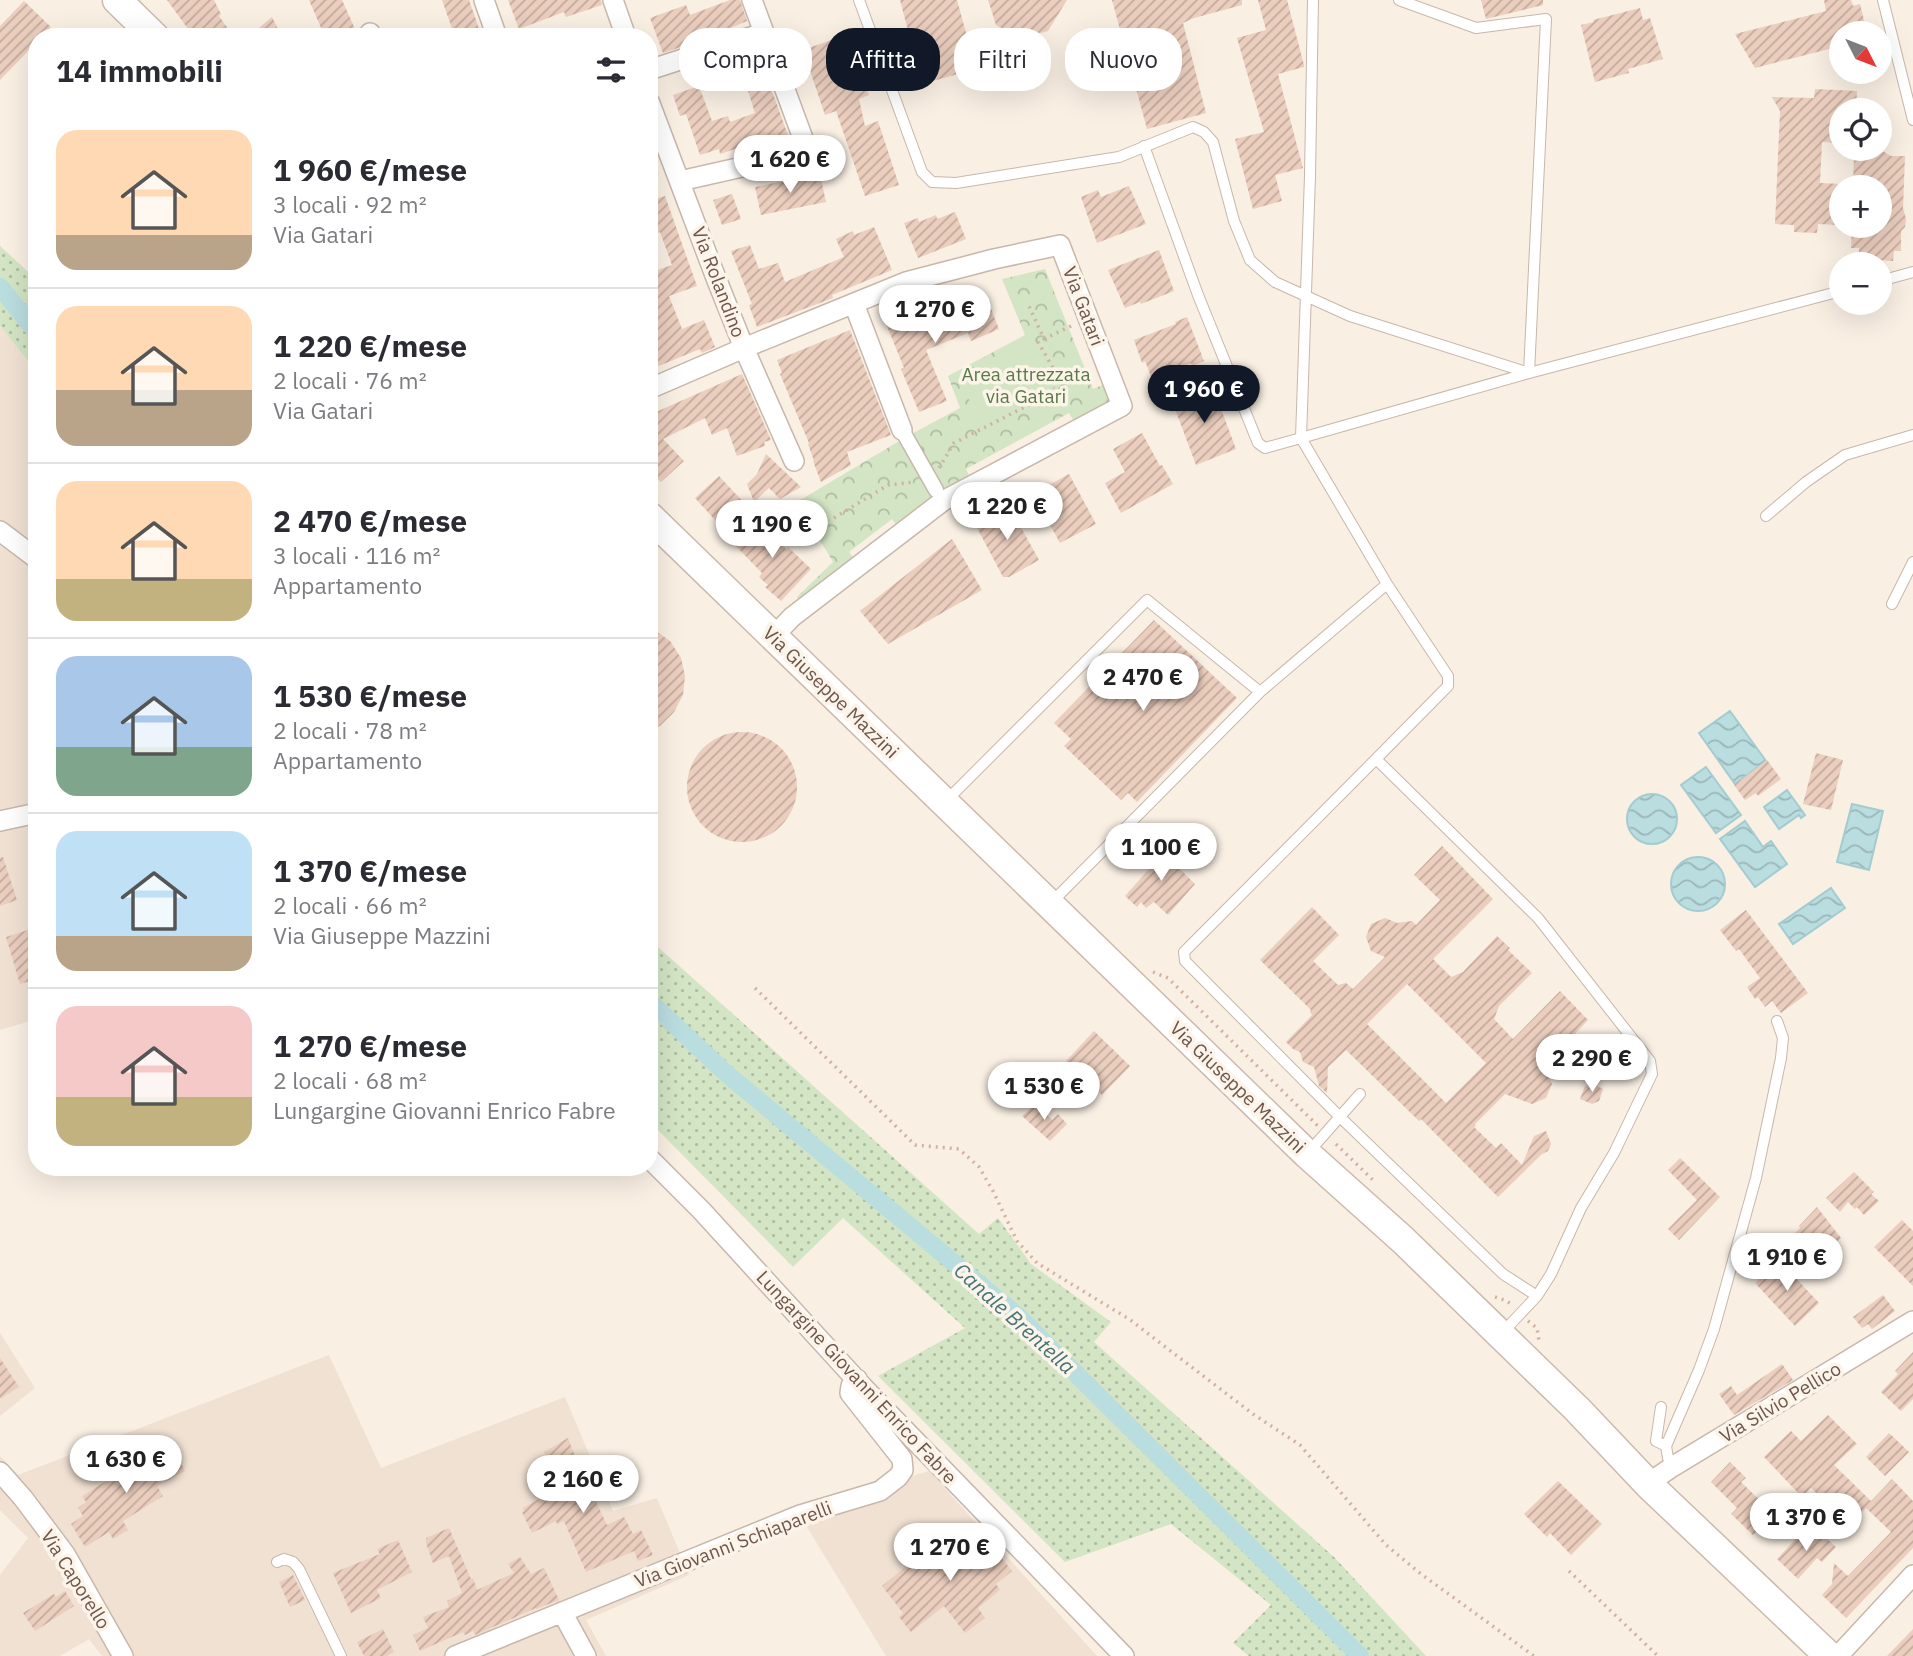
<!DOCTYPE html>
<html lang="it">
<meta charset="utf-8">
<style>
body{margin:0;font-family:"IBM Plex Sans",sans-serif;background:#f7f7f7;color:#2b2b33;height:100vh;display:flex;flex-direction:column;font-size:26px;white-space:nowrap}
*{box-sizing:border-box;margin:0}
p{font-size:23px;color:#7c7c81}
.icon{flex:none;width:38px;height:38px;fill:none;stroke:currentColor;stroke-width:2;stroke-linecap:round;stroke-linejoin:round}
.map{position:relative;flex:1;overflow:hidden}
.drawer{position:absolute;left:28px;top:28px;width:630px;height:1148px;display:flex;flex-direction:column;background:#fff;border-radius:28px;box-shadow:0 7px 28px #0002}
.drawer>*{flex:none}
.guide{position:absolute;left:679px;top:28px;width:665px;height:63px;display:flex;gap:14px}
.needle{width:46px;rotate:132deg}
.tools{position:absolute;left:1829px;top:21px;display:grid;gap:14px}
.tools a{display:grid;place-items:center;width:63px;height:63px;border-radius:50%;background:#fff;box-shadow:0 7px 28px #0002;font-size:35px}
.price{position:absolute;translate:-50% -60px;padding:0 16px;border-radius:24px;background:#fff;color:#222;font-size:23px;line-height:46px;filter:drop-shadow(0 2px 4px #0008)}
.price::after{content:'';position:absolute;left:50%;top:42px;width:21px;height:16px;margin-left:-10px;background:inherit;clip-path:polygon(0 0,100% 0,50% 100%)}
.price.on{background:#111827;color:#fff}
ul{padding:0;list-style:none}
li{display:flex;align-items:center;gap:21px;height:175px;padding:0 28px}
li+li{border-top:2px solid #e1e1e2}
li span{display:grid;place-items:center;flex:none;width:196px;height:140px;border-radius:21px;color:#555}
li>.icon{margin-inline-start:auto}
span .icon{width:84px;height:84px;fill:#fffc;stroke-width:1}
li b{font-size:30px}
h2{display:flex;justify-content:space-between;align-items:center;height:84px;padding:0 28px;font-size:30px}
.tag{padding:0 24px;border-radius:28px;background:#fff;box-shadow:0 7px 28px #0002;font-size:24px;line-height:63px}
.tag.on{background:#111827;color:#fff}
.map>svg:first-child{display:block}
.residential{fill:#f0e1d3}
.grass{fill:url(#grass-dots)}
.park{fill:url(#park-crowns)}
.garden{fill:#d3e5c4}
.water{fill:url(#water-waves);stroke:#a2ccd1;stroke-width:2}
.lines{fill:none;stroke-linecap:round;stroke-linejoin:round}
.canal{stroke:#badde0;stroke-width:18}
.building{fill:url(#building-hatch);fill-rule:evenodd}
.service-casing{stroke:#c8b7ab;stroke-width:12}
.pedestrian-casing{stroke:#c8b7ab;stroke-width:17}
.minor-casing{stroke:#c8b7ab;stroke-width:22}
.secondary-casing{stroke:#cdb9ac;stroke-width:31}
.path{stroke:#d0b1a2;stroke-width:3.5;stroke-dasharray:2 5;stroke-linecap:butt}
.service{stroke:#fff;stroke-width:10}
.pedestrian{stroke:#fff;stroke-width:14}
.minor{stroke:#fff;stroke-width:19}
.secondary{stroke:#fff;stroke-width:28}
.labels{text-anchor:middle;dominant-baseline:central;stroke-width:7;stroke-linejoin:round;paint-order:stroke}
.street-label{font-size:19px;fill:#6e564c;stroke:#fdf4e9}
.park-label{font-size:19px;fill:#597949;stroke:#fdf4e9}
.water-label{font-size:21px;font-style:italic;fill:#467379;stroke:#fdf4e9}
</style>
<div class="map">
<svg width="1913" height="1656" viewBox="0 0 1913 1656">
<defs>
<pattern id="grass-dots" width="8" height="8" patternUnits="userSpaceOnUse" patternTransform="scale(1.75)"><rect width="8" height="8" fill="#d3e5c4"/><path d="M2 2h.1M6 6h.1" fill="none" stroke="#afbca1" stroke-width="1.8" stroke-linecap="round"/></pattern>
<pattern id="park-crowns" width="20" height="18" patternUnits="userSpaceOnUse" patternTransform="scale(1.75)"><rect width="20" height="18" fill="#d3e5c4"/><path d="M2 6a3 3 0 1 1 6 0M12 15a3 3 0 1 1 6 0" fill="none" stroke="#afbca1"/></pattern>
<pattern id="water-waves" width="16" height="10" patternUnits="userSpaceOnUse" patternTransform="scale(1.75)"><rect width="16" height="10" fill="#badde0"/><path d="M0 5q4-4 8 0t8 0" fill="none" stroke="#9bb6b8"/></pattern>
<pattern id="building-hatch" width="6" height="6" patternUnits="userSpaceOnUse" patternTransform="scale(1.75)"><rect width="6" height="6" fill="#ebcebe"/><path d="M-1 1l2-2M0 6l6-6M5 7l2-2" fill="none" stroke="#c3aa9d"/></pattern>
</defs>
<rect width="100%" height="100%" fill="#f9efe3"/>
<path class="residential" d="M0 326 37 374V1019L0 1030Z
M0 1333 35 1388 0 1416Z
M329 1355 381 1468 565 1397 613 1511 657 1498 689 1575 586 1620 606 1656H102L89 1639 60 1656H0V1575L28 1538 0 1510V1456L18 1475Z
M929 1471 1097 1656H886L797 1511Z"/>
<path class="grass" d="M0 246 37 280V373L0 326Z
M649 939 979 1234 998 1218 1031 1264 1111 1322 1094 1342 1335 1558 1426 1656H1249L1233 1643 1271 1605 1171 1524 1065 1562 878 1376 965 1328 843 1218 793 1267 649 1121Z"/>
<path class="park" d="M1045 269 1093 389 1103 385 1111 404 1075 423 1069 413 966 469 971 479 898 527 892 519 849 552 855 560 801 603 797 597 833 562 797 502 906 437 960 408 948 376 1025 335 1002 279Z"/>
<path class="garden" d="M1033 340 1058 385 984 426 958 380 977 369 976 367 1012 347 1014 350Z"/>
<path class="water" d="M1730 711 1766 761 1735 784 1699 733Z
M1706 767 1741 815 1716 833 1681 785Z
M1787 790 1805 815 1801 818 1799 815 1779 829 1764 807Z
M1627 819a25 25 0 1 1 50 0a25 25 0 1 1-50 0Z
M1852 804 1883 811 1869 870 1837 862Z
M1745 821 1763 847 1771 841 1787 864 1755 887 1720 839Z
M1671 884a27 27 0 1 1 54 0a27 27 0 1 1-54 0Z
M1831 888 1845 908 1793 944 1779 924Z"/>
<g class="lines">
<path class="canal" d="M0 287 37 333
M649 1001 727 1074 1019 1317 1360 1656"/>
</g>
<path class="building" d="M167 0H214L221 14 219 16 234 37H194Z
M309 0H342L355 29 337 37H325Z
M442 0H469L482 37H455Z
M508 0H601L602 5 566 17 564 12 519 29Z
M730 0H740L747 21 699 41 663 53 650 18 686 5 690 15Z
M900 0H957L976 69 922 84Z
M988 0H1067L1048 31 1020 38 996 25Z
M1112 0H1242V5L1194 18 1183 23 1206 113 1147 129Z
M1258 0H1287L1304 65V67L1278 74 1303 168 1275 175 1282 201 1253 209 1235 139 1264 132 1237 38 1266 30Z
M1481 0H1543V5L1486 19Z
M1824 0H1851L1853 6 1860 4 1867 33H1841V46L1755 68 1735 34 1826 11Z
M24 1 51 27 42 37H37V42L0 80V26Z
M1640 8 1643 20 1650 18 1663 59 1628 69 1629 73 1595 82 1581 25 1594 22 1593 20Z
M272 17 282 37H248Z
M834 39 850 87 864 82 869 95 859 99 865 126 878 121 899 185 865 196 836 111 825 115 803 50Z
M760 58 789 138 775 143 774 139 758 144 757 142 720 154 719 149 700 155 686 114 680 116 673 95 699 86 712 121 728 116 730 122 755 113 741 69 753 64 752 61Z
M1815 89 1857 91 1856 110H1841V143L1822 142 1820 183 1841 184 1839 225 1818 224 1817 233 1794 232V225L1775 224 1780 111 1772 97 1814 98Z
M1881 150 1891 156H1905L1903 208 1906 219 1905 227 1901 231V251H1894L1893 261 1859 259V248H1851L1852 226H1880V187H1853L1854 153 1871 154Z
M820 174 826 202 761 215 755 187Z
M1129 186 1146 224 1097 243 1081 197 1098 190 1101 197Z
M732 194 741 219 722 225 713 200Z
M665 196 697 286 669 296 682 329 704 320 715 347 702 353 700 349 649 370V273L672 265 660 232 649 236V201Z
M955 212 966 239 918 258 904 223 918 218 919 222 936 215 937 219Z
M874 227 892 270 832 295 833 298 757 327 749 305 752 304 731 251 750 245 759 269 778 263 785 282 844 257 836 239 853 231 854 235Z
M1159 250 1174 291 1141 304 1140 302 1125 308 1108 270Z
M955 300 962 315 989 304 999 329 971 341 968 333 926 350 947 401 919 412 901 369 904 368 887 326 912 316 913 318Z
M1187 317 1204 361 1192 366 1191 363 1152 379 1145 361 1142 363 1134 340 1176 324 1175 322Z
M850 330 891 435 847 452 851 465 821 482 813 461H814L808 444 809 443 780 374 782 373 777 360Z
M742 374 771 440 764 442 765 446 737 456 727 428 712 435 705 418 663 439 684 461 661 482 649 470V415Z
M1212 385 1236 449 1196 465 1172 401Z
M1142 433 1160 466 1162 465 1173 484 1121 513 1105 483 1125 472 1113 449Z
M766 454 801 487 780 499 769 488 754 502 747 484 757 474Z
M1069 474 1096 524 1060 543 1034 496 1050 487 1049 485Z
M719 476 748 507 738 516 730 508 716 521 695 498Z
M1009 506 1039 560 1009 577H1003L975 524Z
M757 519 786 549 788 547 811 569 781 601 765 587 768 585 759 577 762 573 733 543Z
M952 539 982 590 888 644 860 611Z
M1154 620 1237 698 1137 802 1128 793 1121 800 1064 746 1071 739 1054 723Z
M649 626 670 641 681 658 685 676 683 695 674 712 660 726 649 731Z
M687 787a55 55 0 1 1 110 0a55 55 0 1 1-110 0Z
M1816 753 1843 760 1831 810 1803 804Z
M1767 760 1781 779 1762 793 1758 796 1756 793 1745 800 1734 785Z
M1158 844 1182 867 1180 869 1195 884 1168 915 1154 902 1146 908 1141 902 1137 907 1125 896 1156 861 1148 854Z
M1442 846 1493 899 1433 959 1451 977 1463 972 1497 936 1510 948 1508 950 1532 973 1499 1006 1494 1019 1513 1039 1560 991 1588 1020 1563 1047 1557 1042 1538 1061 1545 1068 1552 1084 1546 1098 1532 1104 1505 1094 1475 1124 1476 1126 1474 1127 1496 1148 1501 1143 1522 1165 1534 1136 1546 1131 1551 1144 1548 1151 1542 1154 1498 1197 1421 1119 1419 1121 1346 1050 1328 1067 1327 1093 1319 1086 1314 1067 1303 1062 1300 1052 1293 1049 1286 1042 1312 1015 1310 1012 1311 1010 1260 960 1312 907 1339 935 1313 961 1338 985 1346 983 1353 989 1385 957 1371 951 1366 937 1371 924 1385 918 1397 923 1412 921 1416 925 1440 900 1414 875ZM1407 984 1486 1063 1446 1103 1367 1024Z
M0 857H3L17 900 0 906Z
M1746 910 1808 993 1781 1013 1772 1001 1765 1007 1758 997 1755 999 1747 987 1760 978 1739 949 1736 951 1720 930Z
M34 928 37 937V979L20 984 6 937Z
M1094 1031 1130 1066 1102 1095 1066 1061Z
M1592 1083 1603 1089 1599 1101 1592 1104 1580 1099 1585 1086Z
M1036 1103 1052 1120 1058 1114 1067 1124 1050 1141 1022 1116Z
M1680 1158 1720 1197 1679 1240 1668 1229 1697 1200 1668 1170Z
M1854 1172 1874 1192 1871 1194 1879 1201 1864 1215 1857 1207 1855 1209 1848 1202 1840 1212 1826 1198Z
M1817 1207 1841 1238 1818 1261 1793 1235 1800 1228 1799 1226Z
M1902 1220 1913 1231V1286L1874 1247Z
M1779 1260 1819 1303 1795 1326 1755 1283Z
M1883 1295 1895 1311 1872 1329 1868 1324 1862 1328 1853 1317Z
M1913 1352V1399L1901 1411 1881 1392 1898 1374 1895 1371Z
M0 1358 19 1387 0 1399Z
M1782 1364 1793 1380 1734 1415 1719 1394 1731 1386 1737 1395Z
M1828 1415 1857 1444 1834 1465 1871 1501 1892 1479 1913 1501V1548L1846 1618 1822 1595 1832 1584 1834 1563 1848 1576 1891 1532 1866 1508 1850 1525 1811 1488 1802 1497 1764 1457 1791 1431 1801 1441Z
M1889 1433 1909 1452 1885 1476 1866 1457Z
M568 1438 577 1462 607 1525 624 1517 633 1534 641 1530 653 1555 638 1561 634 1551 586 1572 564 1521 557 1524 556 1521 532 1533 522 1512 524 1511 523 1508 561 1487 544 1452Z
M171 1443 185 1471 157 1486 163 1496 123 1521 128 1530 113 1539 109 1532 85 1547 71 1524 83 1516 78 1508 86 1502 82 1496 150 1454Z
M1730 1462 1746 1478 1741 1482 1774 1514 1753 1535 1731 1514 1737 1508 1711 1482Z
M1558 1481 1602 1524 1571 1555 1550 1533 1547 1537 1524 1514Z
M977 1526 1012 1571 996 1584 1000 1590 978 1608 985 1618 965 1633 944 1606 911 1632 899 1617 903 1613 882 1586 921 1554 929 1563Z
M449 1528 471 1579 473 1578 477 1590 514 1573 508 1564 520 1557 531 1574 544 1568 559 1600 536 1609V1608L475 1635 473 1631 465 1635 463 1632 420 1651 413 1635 428 1628 423 1617 449 1607 447 1601 462 1593 449 1556 433 1563 426 1543V1538Z
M1815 1531 1822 1537 1823 1535 1836 1547 1822 1562 1817 1558 1798 1579 1777 1559 1798 1536 1805 1542Z
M398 1540 412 1572 377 1590 381 1598 351 1613 333 1573 380 1554 377 1549Z
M293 1575 305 1600 290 1607 279 1582Z
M65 1591 74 1606 35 1631 23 1613 54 1594 56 1597Z
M383 1629 394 1652 387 1656H364L357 1642Z
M1913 1629V1656H1887Z"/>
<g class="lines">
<defs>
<path id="service" d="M859 0 922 172 932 182 956 183 1119 157 1193 127 1204 132 1213 142 1234 221 1250 260 1275 282 1350 316 1529 373 1546 19 1476 28 1399 0
M1883 0 1913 120
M1144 146 1198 295 1258 443 1265 448 1301 438 1310 176 1313 0
M1880 281 1913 272
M1766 516 1806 482 1845 455 1913 435
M1892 604 1913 562
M1376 759 1184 952 1185 961 1341 1118 1503 1274 1537 1296
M946 801 1147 600 1260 692
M1051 903 1260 692 1387 584
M1307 1154 1360 1094
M1502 1333 1537 1296 1551 1274 1581 1208 1614 1153 1652 1074 1650 1061 1538 918 1376 759 1448 686V676L1387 584 1301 438 1529 373 1841 291
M1661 1407 1656 1441 1666 1446
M1672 1467 1668 1458 1666 1446 1699 1370 1714 1329 1756 1178 1781 1058 1783 1038 1777 1021
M277 1562 284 1559 293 1562 299 1569 341 1656"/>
<path id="pedestrian" d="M902 430 936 490"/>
<path id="minor" d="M484 0 497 37
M613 0 626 37
M370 33 371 37
M649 70 763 33
M649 101 716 278 744 348 794 461
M680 181 808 152 752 0
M854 304 902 430
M649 389 744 348 906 282 994 259 1060 245 1122 406 943 501 792 617 774 636
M0 531 37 559
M0 821 37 813
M649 1158 701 1210 863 1387 1124 1656
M0 1472 23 1498 65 1554 123 1656
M1650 1486 1659 1476 1672 1467 1913 1321
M562 1612 586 1656
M455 1656 800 1515 880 1491 898 1477 903 1470 902 1459 850 1393 851 1386 857 1379
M1838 1656 1913 1575"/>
<path id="secondary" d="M117 0 155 37
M649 516 1307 1154 1403 1240 1577 1409 1650 1486 1829 1656"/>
</defs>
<use href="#service" class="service-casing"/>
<use href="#pedestrian" class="pedestrian-casing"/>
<use href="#minor" class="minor-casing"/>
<use href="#secondary" class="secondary-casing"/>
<path class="path" d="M1044 339 1073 325
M939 468 954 443 1064 387 1038 342 1044 339 1028 304
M834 518 888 485 914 482
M1153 972 1168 978 1318 1126
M755 988 915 1145 959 1149 979 1167 993 1191 1017 1241 1037 1263 1129 1319 1253 1414 1300 1445 1386 1545 1421 1574 1534 1656
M1336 1144 1376 1183
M1495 1297 1507 1301 1513 1306
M1528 1321 1537 1328 1539 1341
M1569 1571 1658 1656"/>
<use href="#service" class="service"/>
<use href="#pedestrian" class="pedestrian"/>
<use href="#minor" class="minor"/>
<use href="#secondary" class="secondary"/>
</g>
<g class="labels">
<g class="street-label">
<text transform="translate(719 282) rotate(69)">Via Rolandino</text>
<text transform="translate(1084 306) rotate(69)">Via Gatari</text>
<text transform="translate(831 692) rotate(44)">Via Giuseppe Mazzini</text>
<text transform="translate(1238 1087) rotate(44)">Via Giuseppe Mazzini</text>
<text transform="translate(857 1377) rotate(47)">Lungargine Giovanni Enrico Fabre</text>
<text transform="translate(1780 1402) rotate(-31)">Via Silvio Pellico</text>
<text transform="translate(733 1544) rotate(-21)">Via Giovanni Schiaparelli</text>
<text transform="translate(76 1579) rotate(58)">Via Caporello</text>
</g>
<g class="park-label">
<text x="1026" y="374">Area attrezzata<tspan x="1026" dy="22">via Gatari</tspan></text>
</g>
<g class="water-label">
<text transform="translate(1015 1318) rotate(42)">Canale Brentella</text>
</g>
</g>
</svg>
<div class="tools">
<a><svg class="needle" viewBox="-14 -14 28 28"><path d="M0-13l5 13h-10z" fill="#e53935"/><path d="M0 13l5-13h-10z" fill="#7c7c81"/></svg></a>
<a><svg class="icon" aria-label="locate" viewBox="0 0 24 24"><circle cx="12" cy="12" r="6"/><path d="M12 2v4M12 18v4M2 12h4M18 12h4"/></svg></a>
<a>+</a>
<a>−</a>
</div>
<b class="price" style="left:790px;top:195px">1 620 €</b>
<b class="price" style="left:935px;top:345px">1 270 €</b>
<b class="price on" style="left:1204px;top:425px">1 960 €</b>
<b class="price" style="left:1007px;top:542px">1 220 €</b>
<b class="price" style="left:772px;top:560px">1 190 €</b>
<b class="price" style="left:1143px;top:713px">2 470 €</b>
<b class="price" style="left:1161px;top:883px">1 100 €</b>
<b class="price" style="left:1592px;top:1094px">2 290 €</b>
<b class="price" style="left:1044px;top:1122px">1 530 €</b>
<b class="price" style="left:1787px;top:1293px">1 910 €</b>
<b class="price" style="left:126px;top:1495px">1 630 €</b>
<b class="price" style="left:583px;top:1515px">2 160 €</b>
<b class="price" style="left:1806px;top:1553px">1 370 €</b>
<b class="price" style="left:950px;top:1583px">1 270 €</b>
<div class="guide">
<a class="tag">Compra</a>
<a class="tag on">Affitta</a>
<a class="tag">Filtri</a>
<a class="tag">Nuovo</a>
</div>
<section class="drawer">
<h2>14 immobili<svg class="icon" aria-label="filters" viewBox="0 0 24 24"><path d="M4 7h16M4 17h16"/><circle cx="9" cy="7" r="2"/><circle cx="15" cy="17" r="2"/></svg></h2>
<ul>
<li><span style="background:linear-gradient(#ffd9b3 75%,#b9a48a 0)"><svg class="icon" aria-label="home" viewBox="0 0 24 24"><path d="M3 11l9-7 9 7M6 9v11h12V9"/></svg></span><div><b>1 960 €/mese</b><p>3 locali · 92 m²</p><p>Via Gatari</p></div></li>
<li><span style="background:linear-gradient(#ffd9b3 60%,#b9a48a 0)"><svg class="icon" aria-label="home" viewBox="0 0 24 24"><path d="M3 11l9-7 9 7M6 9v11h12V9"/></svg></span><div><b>1 220 €/mese</b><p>2 locali · 76 m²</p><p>Via Gatari</p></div></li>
<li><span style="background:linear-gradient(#ffd9b3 70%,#c2b280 0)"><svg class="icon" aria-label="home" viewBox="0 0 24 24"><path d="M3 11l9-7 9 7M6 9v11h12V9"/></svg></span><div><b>2 470 €/mese</b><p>3 locali · 116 m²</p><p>Appartamento</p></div></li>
<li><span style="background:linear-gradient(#a9c7e8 65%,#7fa58c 0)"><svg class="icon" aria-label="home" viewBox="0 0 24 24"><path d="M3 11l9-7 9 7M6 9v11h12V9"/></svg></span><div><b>1 530 €/mese</b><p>2 locali · 78 m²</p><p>Appartamento</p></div></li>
<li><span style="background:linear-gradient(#bfe0f5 75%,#b9a48a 0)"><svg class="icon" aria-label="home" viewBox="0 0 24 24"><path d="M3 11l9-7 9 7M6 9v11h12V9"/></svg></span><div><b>1 370 €/mese</b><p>2 locali · 66 m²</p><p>Via Giuseppe Mazzini</p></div></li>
<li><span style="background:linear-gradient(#f6c9c9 65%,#c2b280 0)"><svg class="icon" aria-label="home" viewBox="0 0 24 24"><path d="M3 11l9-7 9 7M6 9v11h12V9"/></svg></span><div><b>1 270 €/mese</b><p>2 locali · 68 m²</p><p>Lungargine Giovanni Enrico Fabre</p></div></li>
</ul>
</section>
</div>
